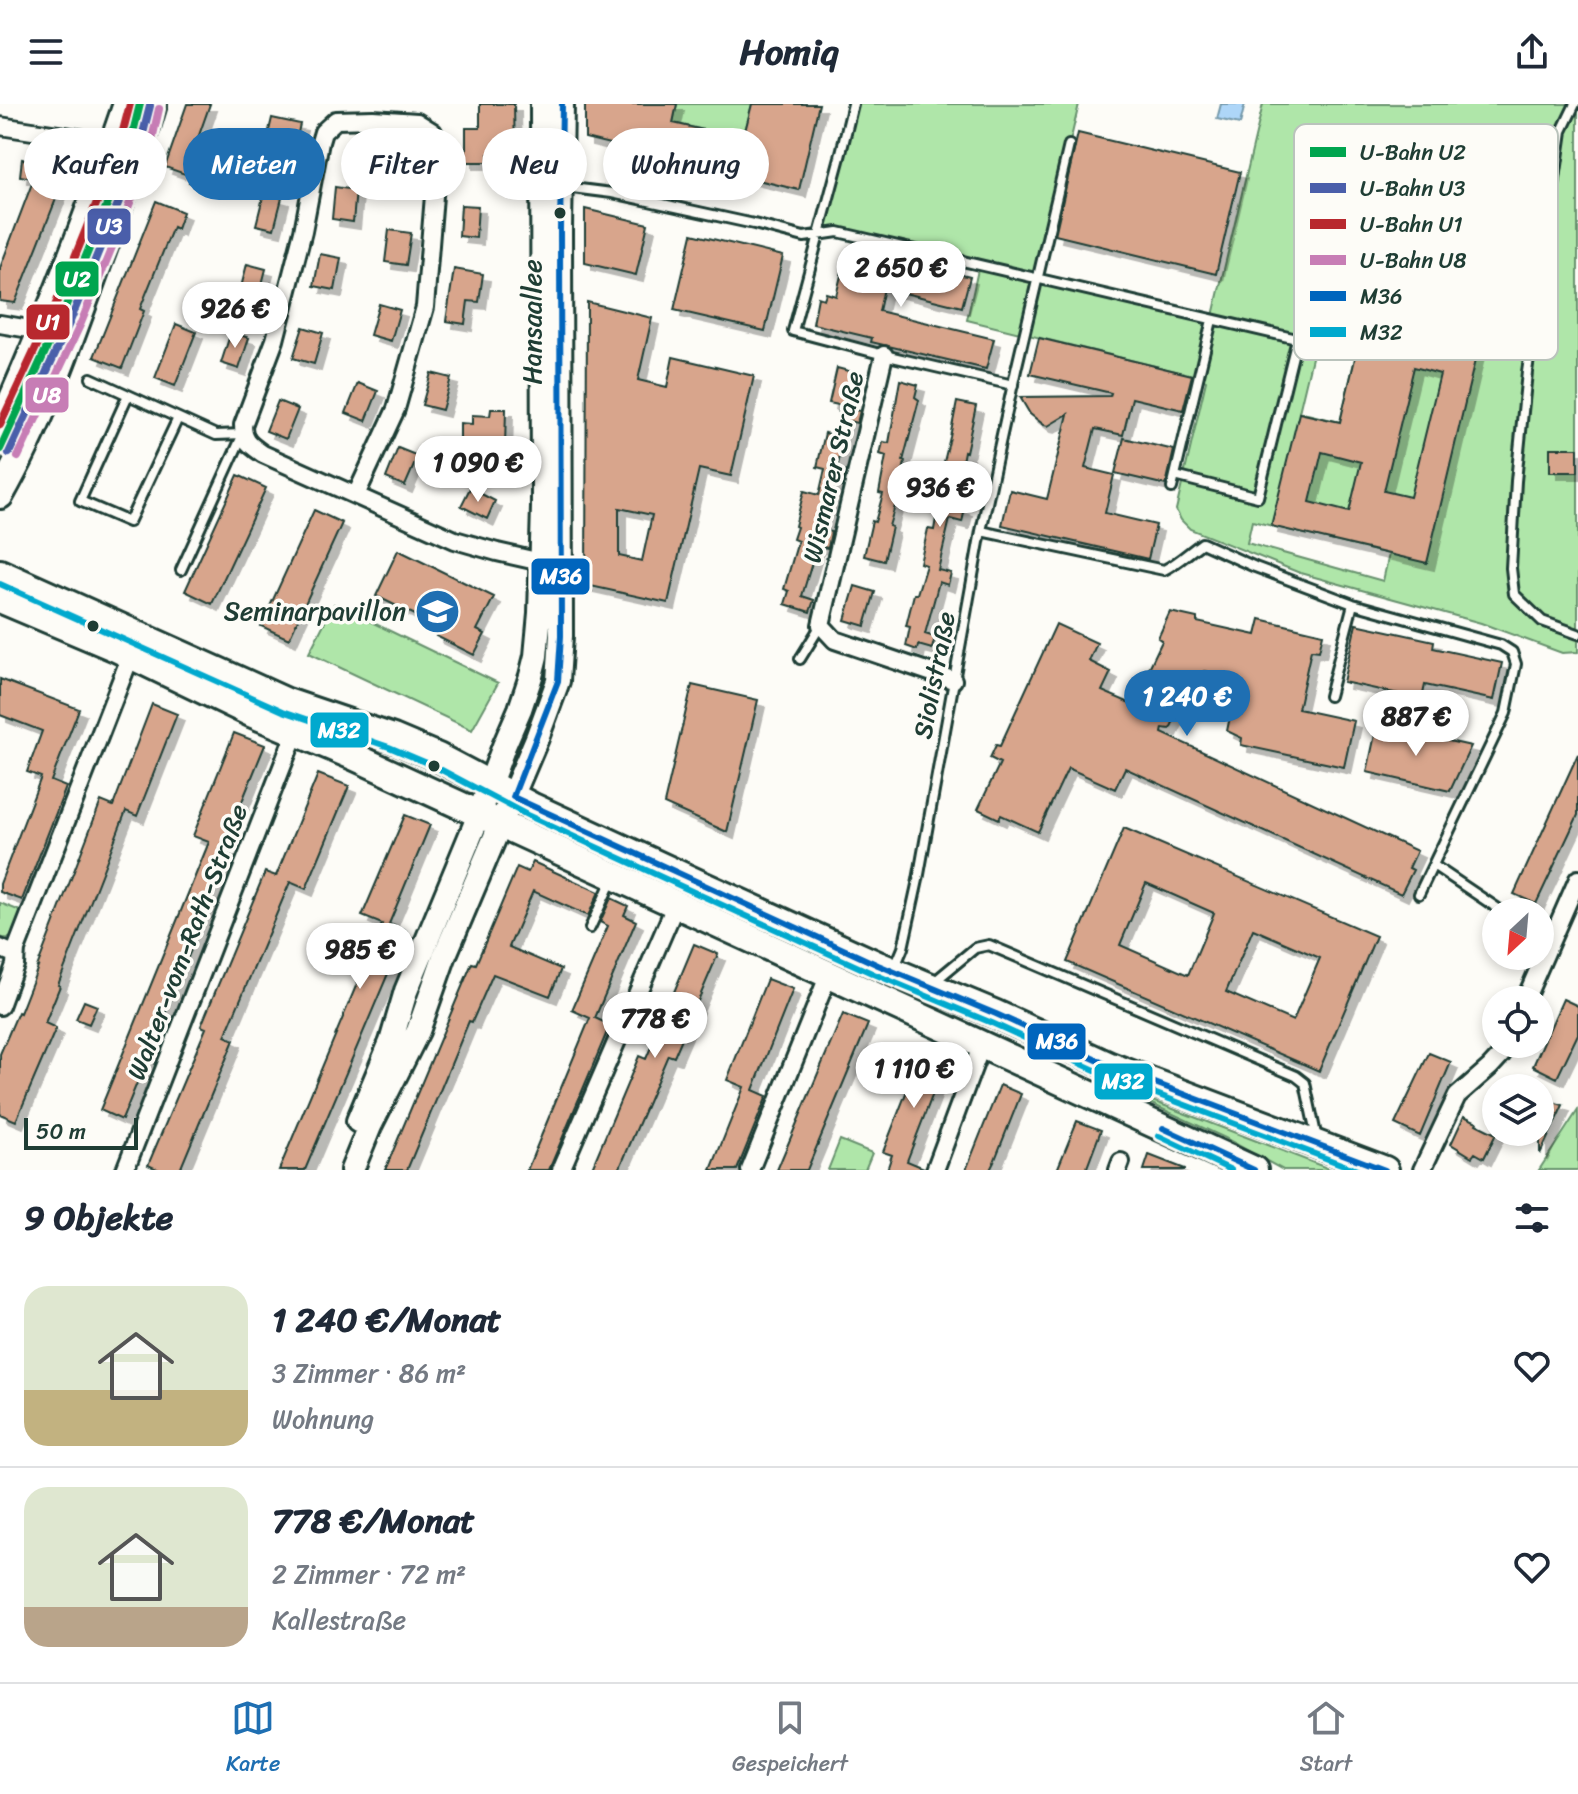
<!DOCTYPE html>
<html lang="de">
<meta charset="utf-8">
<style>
body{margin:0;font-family:Sriracha,sans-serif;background:#f6f6f7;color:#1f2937;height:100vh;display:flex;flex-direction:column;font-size:30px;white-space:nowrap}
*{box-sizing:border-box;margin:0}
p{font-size:26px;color:#747a83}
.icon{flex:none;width:44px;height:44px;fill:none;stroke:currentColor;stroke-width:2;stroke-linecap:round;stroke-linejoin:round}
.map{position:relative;height:1066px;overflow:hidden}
.side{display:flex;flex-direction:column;background:#fff;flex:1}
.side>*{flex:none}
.banner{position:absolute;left:24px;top:24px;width:800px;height:72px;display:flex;gap:16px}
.needle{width:52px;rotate:206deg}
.buttons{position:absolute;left:1482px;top:794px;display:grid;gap:16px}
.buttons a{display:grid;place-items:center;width:72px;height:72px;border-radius:50%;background:#fff;box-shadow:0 4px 12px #0003;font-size:40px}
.scale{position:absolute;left:24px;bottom:20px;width:114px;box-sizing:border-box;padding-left:8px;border:4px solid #1f3d34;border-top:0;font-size:22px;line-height:28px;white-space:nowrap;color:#1f3d34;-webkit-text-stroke:6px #fdfcf7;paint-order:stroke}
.price{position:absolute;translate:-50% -68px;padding:0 18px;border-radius:28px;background:#fff;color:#222;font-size:26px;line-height:52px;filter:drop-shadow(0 2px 4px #0008)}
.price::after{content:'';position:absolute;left:50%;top:48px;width:24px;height:18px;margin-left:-12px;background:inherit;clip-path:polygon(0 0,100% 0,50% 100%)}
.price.current{background:#1f6fb2;color:#fff}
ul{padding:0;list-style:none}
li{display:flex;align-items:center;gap:24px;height:200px;padding:0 24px}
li+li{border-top:2px solid #e0e1e3}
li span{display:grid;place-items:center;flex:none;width:224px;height:160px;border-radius:24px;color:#555}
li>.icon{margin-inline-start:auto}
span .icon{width:96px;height:96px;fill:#fffc;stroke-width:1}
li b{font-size:34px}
h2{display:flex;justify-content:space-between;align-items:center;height:96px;padding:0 24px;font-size:34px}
.tag{padding:0 28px;border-radius:36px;background:#fff;box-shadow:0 4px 12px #0003;font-size:28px;line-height:72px}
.tag.current{background:#1f6fb2;color:#fff}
header{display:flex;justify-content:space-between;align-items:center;height:104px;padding:0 24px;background:#fff;font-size:36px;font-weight:800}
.tabs{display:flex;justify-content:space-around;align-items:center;height:112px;border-top:2px solid #e0e1e3;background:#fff;font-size:22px;color:#747a83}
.tabs a{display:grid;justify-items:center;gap:4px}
.tabs .current{color:#1f6fb2}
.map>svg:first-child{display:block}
.green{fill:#afe6a9;stroke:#67926e;stroke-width:2;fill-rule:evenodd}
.water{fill:#aed6f8;stroke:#7599aa;stroke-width:2}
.building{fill:#d8a58c;stroke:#1f3d34;stroke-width:2;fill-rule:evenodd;filter:url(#shadow)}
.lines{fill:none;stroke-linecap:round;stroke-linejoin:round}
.service-casing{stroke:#1f3d34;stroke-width:14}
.minor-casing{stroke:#1f3d34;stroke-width:22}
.secondary-casing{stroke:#1f3d34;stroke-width:28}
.primary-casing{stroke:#1f3d34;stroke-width:32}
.service{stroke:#fdfcf7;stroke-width:8}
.minor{stroke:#fdfcf7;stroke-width:16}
.secondary{stroke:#fdfcf7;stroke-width:22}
.primary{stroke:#fdfcf7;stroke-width:26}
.bus-1-casing{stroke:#fdfcf7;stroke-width:12}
.bus-2-casing{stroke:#fdfcf7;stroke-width:12}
.bus-1{stroke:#0065bd;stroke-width:6}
.bus-2{stroke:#00a9ce;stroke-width:6}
.metro-1-casing{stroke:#fdfcf7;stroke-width:14}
.metro-2-casing{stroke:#fdfcf7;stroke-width:14}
.metro-3-casing{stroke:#fdfcf7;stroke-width:14}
.metro-4-casing{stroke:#fdfcf7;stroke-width:14}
.metro-1{stroke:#00a54f;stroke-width:8}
.metro-2{stroke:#4a5eaa;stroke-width:8}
.metro-3{stroke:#b8282e;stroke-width:8}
.metro-4{stroke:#c77db5;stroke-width:8}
.bus-dot{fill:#1f3d34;stroke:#fdfcf7;stroke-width:3}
.labels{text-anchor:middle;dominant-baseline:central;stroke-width:7;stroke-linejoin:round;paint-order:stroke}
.street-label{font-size:26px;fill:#1f3d34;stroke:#fdfcf7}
.poi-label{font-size:26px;fill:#1f3d34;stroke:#fdfcf7;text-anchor:end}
.key{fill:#fdfcf7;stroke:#bac3bc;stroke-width:2}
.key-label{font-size:22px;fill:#1f3d34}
.line-badge{stroke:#fdfcf7;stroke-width:3}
.badge-label{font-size:22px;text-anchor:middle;font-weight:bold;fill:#fff}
</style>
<header><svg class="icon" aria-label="menu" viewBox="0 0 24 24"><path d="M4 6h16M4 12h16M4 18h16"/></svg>Homiq<svg class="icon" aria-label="share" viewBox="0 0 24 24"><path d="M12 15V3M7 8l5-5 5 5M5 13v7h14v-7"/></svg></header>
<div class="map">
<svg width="1578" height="1066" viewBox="0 0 1578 1066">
<defs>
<filter id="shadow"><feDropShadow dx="7" dy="7" stdDeviation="0" flood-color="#0004"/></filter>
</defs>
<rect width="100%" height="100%" fill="#fdfcf7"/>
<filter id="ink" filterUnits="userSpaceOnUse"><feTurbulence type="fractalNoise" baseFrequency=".0125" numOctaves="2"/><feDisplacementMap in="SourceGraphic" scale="16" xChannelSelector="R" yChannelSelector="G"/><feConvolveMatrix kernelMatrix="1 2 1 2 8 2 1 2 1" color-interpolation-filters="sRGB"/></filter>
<g filter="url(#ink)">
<path class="green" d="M677 0H752L743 35 673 19Z
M852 0H1079L1038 175 1212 216 1263 0H1578V548L1562 549 1481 519 1300 469 1190 425 1181 416 1176 406 1206 277 1192 271 967 216 979 161 821 124ZM1338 139 1380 149 1340 318 1299 308 1315 241 1304 237 1319 178 1328 180ZM1252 417 1389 450 1383 477 1247 439Z
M334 500 498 579 472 626 309 549Z
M0 799 23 808C19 819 16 840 0 833Z
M1117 984 1142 993 1332 1066H1283L1225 1034Z
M1578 1006V1066H1539Z
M840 1036 872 1049 865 1066H828Z"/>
<path class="water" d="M1221 0H1245L1240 20 1217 15Z"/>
<path class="building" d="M187 0H210L191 54 209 61 201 82 189 78 191 72 165 63Z
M480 0H514L515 50H488V58H466V24H480Z
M585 0H677L673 19 743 35 752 0H819L799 86 585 34Z
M272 14 300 20 292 55 264 48Z
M1078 29 1240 68 1216 170 1055 131Z
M392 45H413V77H392Z
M37 54 53 57V60L69 62 15 199 0 197V164L34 74 20 72 22 55 37 58Z
M335 83 356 86 353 118 332 115Z
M264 89 282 94 274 125 256 121Z
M156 97 183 108 177 125 173 123 140 205 144 207 122 264 94 253Z
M461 101 478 102 476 134 459 132Z
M585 105 648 120 636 171 585 159Z
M389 126 411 129 406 161 385 158Z
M692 130 783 152 765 227 674 206Z
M859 145 970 173 962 203 884 184 879 207 994 235 986 265 871 238 872 234 813 220 818 193 824 195 826 189 836 192 845 155 856 158Z
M1380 149 1494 176 1427 459 1271 422 1299 309 1340 318ZM1407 187 1459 199 1449 239 1398 226ZM1414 263 1440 270 1410 393 1384 387ZM1322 348 1361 358 1349 408 1310 398Z
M320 150 341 154 335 186 314 182Z
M247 160 266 165 258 196 239 191Z
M454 165 483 170 479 198 468 197 465 220 446 217Z
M587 198 652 214 638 276 667 283 673 253 754 272 731 372 699 365 668 499 586 481ZM619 404 652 411 642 457 619 452Z
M379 200 400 206 391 237 370 231Z
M176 220 196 228 175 282 155 274Z
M303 223 323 229 314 260 293 254Z
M231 228 249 234 239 265 221 259Z
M1039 234 1192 271 1183 306 1132 294 1123 331 1095 325 1085 364 1114 371 1105 409 1156 421 1148 455 1002 421 1010 386 1047 395 1068 310 1048 322 1044 321 1030 310 1020 293 1110 292 1111 289 1030 270Z
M837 264 856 269 848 303 829 299Z
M431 269 451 274 442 306 422 301Z
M900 276 918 281 915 293 919 296 903 357 905 358 898 392 889 422 892 423 884 457 864 452 872 417 875 418 883 390 879 389 886 352 880 350 883 338 889 339Z
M358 279 378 287 366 317 346 309Z
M278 297 298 305 286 335 266 327Z
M957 298 976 302 966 348 964 347 954 402 965 405 962 418 950 415 938 466 951 469 948 481 939 478 925 530 935 533 932 545 918 541 917 546 906 542 910 523 906 522 914 490H917L926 461 920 459 928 425 934 426 939 397 934 396 942 361 943 362 950 333Z
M840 303 860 307 857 319 848 317 836 369 845 371 842 383 833 381 822 426 831 428 828 444 817 442 802 492 814 496 810 508 785 500 789 487 784 485 798 437 793 435 797 423 795 422 804 387 819 391 825 365 817 363 825 329 834 331Z
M491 305H506L505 344H490V339L460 338V319L472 320V311L490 312Z
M1124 334 1174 346 1166 381 1115 369Z
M398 344 418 352 405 382 386 374Z
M1550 344H1578V368H1550Z
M238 371 266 384 212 500 185 487Z
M470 384 495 397 487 415 461 402Z
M314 406 342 419 289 535 261 522Z
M398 446 494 493 477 526 485 530 474 551 436 532 440 523 376 492Z
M855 482 875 488 865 522 845 516Z
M1170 508 1197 514V518L1256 531 1260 515 1323 530 1319 547 1311 546 1298 605 1354 617 1344 663 1241 641 1242 634 1227 627 1238 574 1204 567 1201 570H1196L1170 625 1163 624 1162 629 1417 747 1409 764 1413 766 1401 790 1125 664 1115 685 1068 664 1038 728 1001 711 999 715 978 705 1000 659 990 654 996 641 1000 642 1056 520 1097 539 1089 557 1111 568 1102 587 1132 600 1162 537 1158 534Z
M1356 520 1434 537 1433 544 1502 559 1494 596 1425 581 1422 595 1343 578Z
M0 575 79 605 51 677 66 683 22 796 0 788V780L41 673 27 668 42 627 0 611Z
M692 581 758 596 727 728 664 700Z
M152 600 177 610 137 712 126 707 58 881 60 882 45 919 56 924 16 1017 0 1010V950L18 908 20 909 38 863H37L101 697 113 702Z
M1377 621 1471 642 1450 687 1367 668Z
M234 629 265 641 223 744 231 747 122 1016 100 1006 209 738 193 732Z
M1578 650V711L1536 800 1514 790Z
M318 670 349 682 306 785 290 778 225 932 234 936 180 1066H159L148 1061 206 924 201 922 265 768 276 772Z
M405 711 430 721 389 820 406 827 305 1066H279L382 820 362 812Z
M1124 724 1376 832 1319 967 1067 858ZM1146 779 1214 809 1188 871 1120 841ZM1253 825 1320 854 1293 917 1226 888Z
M533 758 599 788 588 812 533 787 509 843 561 865 550 892 493 870 472 918 469 917 407 1066H385L472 859 476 860 517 763 528 768Z
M611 794 628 802 624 811 636 817 595 914 610 921 549 1066H527L590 914 572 906 608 822 600 818Z
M694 840 718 850 674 953 668 951 619 1066H591L639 952 646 955Z
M767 875 793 885 753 986 767 992 737 1066H711L744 983 727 976Z
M1563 895 1578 902V930L1557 974 1533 962Z
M84 897 97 902 89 920 76 915Z
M843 910 868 920 807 1066H777Z
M924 943 947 953 907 1057 924 1064V1066H887L892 1051 883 1048Z
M1429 949 1451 958 1420 1032 1395 1020Z
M1000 981 1021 990 994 1058 990 1066H966Z
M1540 994 1563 1001 1540 1050Z
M1464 1012 1477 1018 1476 1020 1496 1030 1484 1054 1475 1049 1472 1053 1451 1040Z
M1077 1017 1101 1026 1086 1066H1057Z
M1149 1051 1185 1065V1066H1144Z"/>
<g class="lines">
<defs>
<path id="service" d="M853 0 840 53 793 227 884 251 1013 281
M1575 0 1562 27 1527 268 1516 377 1511 464 1514 490 1542 517 1578 530
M564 83 612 89 754 120 804 133 838 128 1297 235 1258 393 1175 372
M91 274 216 331 243 330 181 466
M128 291 80 397 129 418 178 314
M1172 384 1212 216
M981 427 1164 466C1178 459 1189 448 1202 439L1255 463 1353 500 1501 541 1512 548 1516 560 1506 609 1419 790
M800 555 821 521
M1329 592 1353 500
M1433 761 1503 808
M590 824 613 774
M895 863 903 844 918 776 981 427 1016 266 1069 41
M934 878 975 844 989 841 1296 972 1305 979 1317 1035"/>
<path id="minor" d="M0 22 85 35 112 42
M0 220 41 227
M884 251 821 521 835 536 953 576
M356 391 396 305 425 203 438 42 433 28 417 18 373 15 336 16 323 28 320 38 303 127 275 236 243 321C243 337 250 341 263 350L455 436 497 448 541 458
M0 844 9 848 16 846 131 551
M1525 896 1578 775
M0 902 15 861 16 846
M125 1066 296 627
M561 1066 676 800
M750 1066 829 870
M935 1066 982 940
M1118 1066 1121 1058
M1422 1066 1457 992 1490 963 1502 950 1507 940"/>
<path id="secondary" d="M358 1017 391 938 406 887 474 723 504 642 520 605 531 572 536 552 540 509 543 403 542 0
M352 1066 370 1022 418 927 444 853 537 634 558 577 561 532 560 126 562 0"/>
<path id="primary" d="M0 324C47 218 90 110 127 0
M0 391C41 319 69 239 97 161 117 108 137 55 153 0
M0 469 287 598 393 634 438 653 531 702 702 781 878 861 996 910 1110 962 1385 1066
M0 495 116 544 253 610 353 652 1254 1066"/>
</defs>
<use href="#service" class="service-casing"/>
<use href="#minor" class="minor-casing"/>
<use href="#secondary" class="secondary-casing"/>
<use href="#primary" class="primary-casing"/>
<use href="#service" class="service"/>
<use href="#minor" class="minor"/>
<use href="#secondary" class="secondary"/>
<use href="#primary" class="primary"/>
<defs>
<path id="bus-1" d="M562 0 560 126 561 532 558 577 513 693 878 861 996 910 1110 962 1385 1066
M1163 1024 1254 1066"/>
<path id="bus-2" d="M0 480 283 607 389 643 434 662 527 711 698 790 874 870 992 919 1106 971 1357 1066
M1159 1032 1231 1066"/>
</defs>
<use href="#bus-1" class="bus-1-casing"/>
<use href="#bus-2" class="bus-2-casing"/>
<use href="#bus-1" class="bus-1"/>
<use href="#bus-2" class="bus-2"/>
<defs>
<path id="metro-1" d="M0 345 62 211 128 49 140 0"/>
<path id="metro-2" d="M9 349 71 215 137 53 150 2"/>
<path id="metro-3" d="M0 321 53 207 118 46 130 0"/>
<path id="metro-4" d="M18 353 81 219 147 57 159 5"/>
</defs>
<use href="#metro-1" class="metro-1-casing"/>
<use href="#metro-2" class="metro-2-casing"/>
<use href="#metro-3" class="metro-3-casing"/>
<use href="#metro-4" class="metro-4-casing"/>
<use href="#metro-1" class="metro-1"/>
<use href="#metro-2" class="metro-2"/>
<use href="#metro-3" class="metro-3"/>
<use href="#metro-4" class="metro-4"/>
</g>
</g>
<defs>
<symbol id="university-disc" viewBox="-11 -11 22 22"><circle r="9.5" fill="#1f6fb2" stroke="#fdfcf7"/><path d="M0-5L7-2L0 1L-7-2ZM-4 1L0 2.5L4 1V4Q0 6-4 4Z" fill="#fff"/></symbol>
</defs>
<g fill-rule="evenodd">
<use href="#university-disc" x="412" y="482" width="51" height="51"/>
</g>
<g class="bus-dot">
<circle cx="560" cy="109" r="7"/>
<circle cx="93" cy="522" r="7"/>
<circle cx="434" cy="662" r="7"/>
</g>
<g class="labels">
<g class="street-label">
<text transform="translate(532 218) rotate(-90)">Hansaallee</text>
<text transform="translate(833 363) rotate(-77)">Wismarer Straße</text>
<text transform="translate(934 571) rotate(-79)">Siolistraße</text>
<text transform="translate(187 838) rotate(-69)">Walter-vom-Rath-Straße</text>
</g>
<g class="poi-label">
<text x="406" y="507">Seminarpavillon</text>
</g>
</g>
<rect x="1294" y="20" width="264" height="236" rx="12" class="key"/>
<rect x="1310" y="43" width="36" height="10" fill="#00a54f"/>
<rect x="1310" y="79" width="36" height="10" fill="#4a5eaa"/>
<rect x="1310" y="115" width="36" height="10" fill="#b8282e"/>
<rect x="1310" y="151" width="36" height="10" fill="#c77db5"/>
<rect x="1310" y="187" width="36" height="10" fill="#0065bd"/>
<rect x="1310" y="223" width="36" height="10" fill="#00a9ce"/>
<g class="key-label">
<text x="1360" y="56">U-Bahn U2</text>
<text x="1360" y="92">U-Bahn U3</text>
<text x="1360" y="128">U-Bahn U1</text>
<text x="1360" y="164">U-Bahn U8</text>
<text x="1360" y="200">M36</text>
<text x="1360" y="236">M32</text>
</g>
<g class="line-badge">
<rect x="86" y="103" width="46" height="39" rx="8" fill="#4a5eaa"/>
<rect x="54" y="156" width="46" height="38" rx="8" fill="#00a54f"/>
<rect x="25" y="199" width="46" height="38" rx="8" fill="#b8282e"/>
<rect x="24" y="272" width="46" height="38" rx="8" fill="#c77db5"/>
<rect x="530" y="453" width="61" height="39" rx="8" fill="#0065bd"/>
<rect x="309" y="607" width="61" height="38" rx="8" fill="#00a9ce"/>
<rect x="1026" y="918" width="61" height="39" rx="8" fill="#0065bd"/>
<rect x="1093" y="958" width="61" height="39" rx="8" fill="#00a9ce"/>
</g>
<g class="badge-label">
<text x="109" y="130">U3</text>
<text x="77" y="183">U2</text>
<text x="48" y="226">U1</text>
<text x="47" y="299">U8</text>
<text x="561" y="480">M36</text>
<text x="339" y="634">M32</text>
<text x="1057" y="945">M36</text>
<text x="1123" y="985">M32</text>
</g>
</svg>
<div class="buttons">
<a><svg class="needle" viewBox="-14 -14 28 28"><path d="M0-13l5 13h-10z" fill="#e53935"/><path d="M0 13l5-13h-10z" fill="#747a83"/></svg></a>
<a><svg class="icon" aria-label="locate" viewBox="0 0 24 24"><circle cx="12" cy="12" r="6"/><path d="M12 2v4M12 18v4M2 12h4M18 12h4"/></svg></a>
<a><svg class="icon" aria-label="layers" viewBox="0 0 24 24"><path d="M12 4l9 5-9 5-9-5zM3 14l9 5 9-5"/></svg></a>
</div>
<div class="scale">50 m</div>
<b class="price" style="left:901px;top:205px">2 650 €</b>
<b class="price" style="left:235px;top:246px">926 €</b>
<b class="price" style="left:478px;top:400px">1 090 €</b>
<b class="price" style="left:940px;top:425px">936 €</b>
<b class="price current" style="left:1187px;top:634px">1 240 €</b>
<b class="price" style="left:1416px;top:654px">887 €</b>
<b class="price" style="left:360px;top:887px">985 €</b>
<b class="price" style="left:655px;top:956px">778 €</b>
<b class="price" style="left:914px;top:1006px">1 110 €</b>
<div class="banner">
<a class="tag">Kaufen</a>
<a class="tag current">Mieten</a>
<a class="tag">Filter</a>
<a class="tag">Neu</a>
<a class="tag">Wohnung</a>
</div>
</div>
<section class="side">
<h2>9 Objekte<svg class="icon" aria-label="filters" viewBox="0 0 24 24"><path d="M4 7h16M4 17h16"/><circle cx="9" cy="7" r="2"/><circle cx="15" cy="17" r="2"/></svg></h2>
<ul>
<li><span style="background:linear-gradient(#dfe7d0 65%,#c2b280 0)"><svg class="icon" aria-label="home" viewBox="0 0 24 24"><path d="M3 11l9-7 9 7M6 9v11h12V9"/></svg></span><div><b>1 240 €/Monat</b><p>3 Zimmer · 86 m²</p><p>Wohnung</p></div><svg class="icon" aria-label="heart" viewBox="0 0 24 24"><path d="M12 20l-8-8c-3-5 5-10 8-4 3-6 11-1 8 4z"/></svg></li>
<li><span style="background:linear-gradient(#dfe7d0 75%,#b9a48a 0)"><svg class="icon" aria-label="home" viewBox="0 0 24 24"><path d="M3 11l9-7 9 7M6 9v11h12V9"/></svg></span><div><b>778 €/Monat</b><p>2 Zimmer · 72 m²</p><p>Kallestraße</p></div><svg class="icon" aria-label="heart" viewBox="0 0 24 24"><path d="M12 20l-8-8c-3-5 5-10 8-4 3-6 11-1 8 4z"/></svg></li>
</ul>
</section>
<nav class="tabs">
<a class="current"><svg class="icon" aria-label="map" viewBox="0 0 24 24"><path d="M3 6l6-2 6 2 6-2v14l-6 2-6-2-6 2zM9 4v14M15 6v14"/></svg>Karte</a>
<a><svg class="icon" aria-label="saved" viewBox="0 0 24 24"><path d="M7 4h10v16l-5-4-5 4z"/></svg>Gespeichert</a>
<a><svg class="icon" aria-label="home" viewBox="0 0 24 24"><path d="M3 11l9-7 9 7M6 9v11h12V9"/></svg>Start</a>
</nav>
